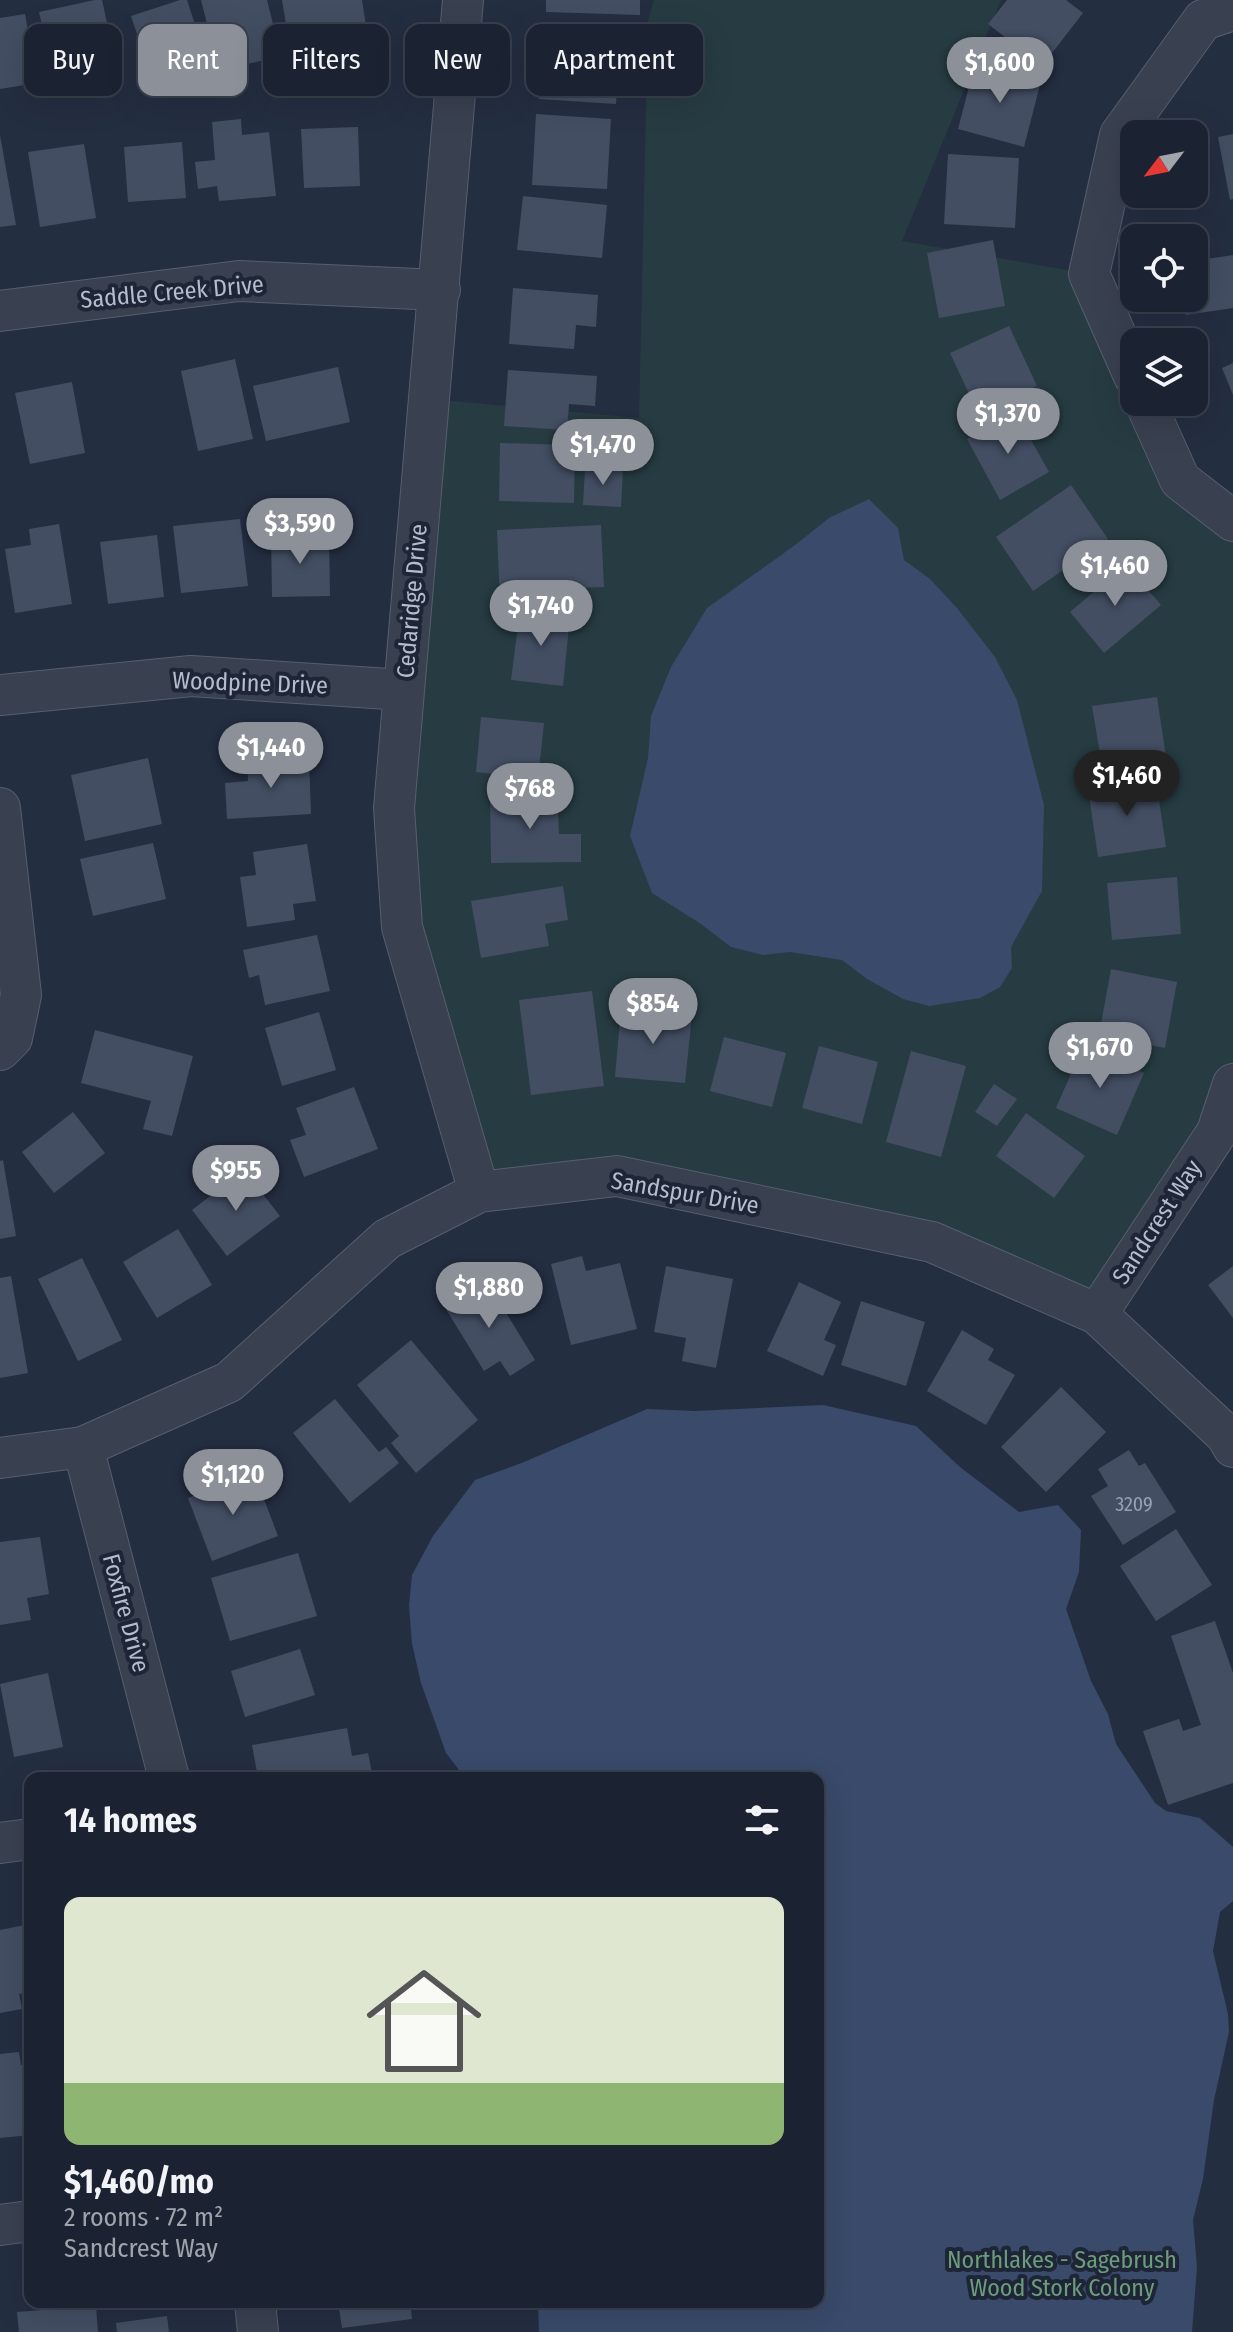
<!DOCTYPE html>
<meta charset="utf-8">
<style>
body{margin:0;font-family:"Fira Sans Condensed",sans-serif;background:#282f3d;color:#f1f3f6;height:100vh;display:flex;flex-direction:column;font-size:30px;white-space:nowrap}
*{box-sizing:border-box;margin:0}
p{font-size:26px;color:#a0a4ab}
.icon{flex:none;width:44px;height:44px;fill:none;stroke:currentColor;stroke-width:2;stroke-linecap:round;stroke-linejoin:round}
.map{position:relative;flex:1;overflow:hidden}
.sheet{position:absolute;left:24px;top:1772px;width:800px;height:536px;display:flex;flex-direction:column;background:#1b2231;border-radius:16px;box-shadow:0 8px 32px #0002,0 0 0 2px #393f4d}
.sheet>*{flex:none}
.guide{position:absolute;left:24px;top:24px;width:800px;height:72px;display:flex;gap:16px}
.needle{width:52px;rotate:238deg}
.fabs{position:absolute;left:1120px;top:120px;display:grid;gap:16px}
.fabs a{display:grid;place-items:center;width:88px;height:88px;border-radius:16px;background:#1b2231;box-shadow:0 8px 32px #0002,0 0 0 2px #393f4d;font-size:40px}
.price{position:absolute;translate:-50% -68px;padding:0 18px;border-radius:28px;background:#8c9099;color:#fff;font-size:26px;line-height:52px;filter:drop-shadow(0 2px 4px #0008)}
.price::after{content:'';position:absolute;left:50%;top:48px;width:24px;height:18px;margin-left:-12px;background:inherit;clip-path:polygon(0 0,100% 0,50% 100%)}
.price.active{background:#222;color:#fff}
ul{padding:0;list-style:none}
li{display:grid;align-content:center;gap:16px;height:424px;padding:0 40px}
li span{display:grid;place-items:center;height:248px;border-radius:16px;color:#555}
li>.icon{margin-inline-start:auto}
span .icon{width:144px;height:144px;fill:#fffc;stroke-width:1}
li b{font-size:34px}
h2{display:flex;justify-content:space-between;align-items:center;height:96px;padding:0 40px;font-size:34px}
.chip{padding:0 28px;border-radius:16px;background:#1b2231;box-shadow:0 8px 32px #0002,0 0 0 2px #393f4d;font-size:28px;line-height:72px}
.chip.active{background:#8c9099;color:#fff}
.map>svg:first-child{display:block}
.green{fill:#263c42}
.water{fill:#394a6a}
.building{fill:#434e63}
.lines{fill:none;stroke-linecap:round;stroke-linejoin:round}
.minor-casing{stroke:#575e6e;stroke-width:42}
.minor{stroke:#394050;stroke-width:40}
.labels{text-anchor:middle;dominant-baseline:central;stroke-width:8;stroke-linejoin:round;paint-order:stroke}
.number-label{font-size:20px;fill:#98a0b1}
.street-label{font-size:24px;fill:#b5bccb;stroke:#1e2536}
.park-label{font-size:24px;fill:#6c9c7b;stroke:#1e2536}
</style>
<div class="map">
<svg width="1233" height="2332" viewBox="0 0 1233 2332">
<rect width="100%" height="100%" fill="#242e41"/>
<path class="green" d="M654 0H1001L902 241 1089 274 1134 376 1233 521V1084L1097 1314 932 1242 617 1176 479 1192 402 927 430 399 639 418 648 20Z"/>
<path class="water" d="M869 499 898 528 904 560 930 579 957 608 995 657 1017 700 1044 805 1042 891 1011 947 1012 968 1000 987 980 998 929 1006 903 999 867 979 842 960 790 952 763 955 731 947 701 924 652 893 630 836 648 758 651 716 671 667 707 608 795 545 829 518Z
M823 1405 916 1426 960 1467 1019 1512 1058 1505 1081 1530 1079 1572 1066 1609 1091 1681 1108 1714 1116 1744 1155 1803 1166 1811 1200 1818 1233 1847V1901L1220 1912 1213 1951 1228 2014 1229 2032 1214 2100 1203 2179 1193 2220 1197 2267 1192 2332H539L538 2302H818V1778H465L446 1753 421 1683 412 1644 409 1605 412 1575 433 1536 475 1480 524 1462 647 1409 695 1411Z"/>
<path class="building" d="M95 0H102L118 73 56 87 39 12Z
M180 0H187L205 55 177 65 171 49 145 58 131 16Z
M201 0H267L281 56 243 65 246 77 222 83Z
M282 0H362L370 52 326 59 323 37 289 43Z
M546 0H640V15L546 12Z
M1007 0H1066L1083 13 1042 66 988 24Z
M25 14 37 83 0 89V18Z
M543 33 620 38 616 104 539 99Z
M975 64 1041 81 1024 147 958 129Z
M536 114 611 119 607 189 532 185Z
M241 119 242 135 269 132 276 196 219 201 217 186 198 189 195 162 215 160 212 122Z
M358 127 360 186 304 188 301 129Z
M1233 134V199L1230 200 1218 137Z
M0 135 16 225 0 227Z
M182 142 186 198 128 202 124 147Z
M84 144 96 218 40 227 28 152Z
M948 154 1019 158 1015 228 944 224Z
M523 196 607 205 602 258 517 250Z
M993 240 1005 306 939 318 927 253Z
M1233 255V308L1186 315 1183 298H1194V261Z
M513 288 598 295 596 327 576 325 574 349 509 344Z
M1009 326 1037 386 978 413 950 353Z
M235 359 253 439 198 451 181 371Z
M1233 363V395L1222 368Z
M338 367 350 422 266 441 253 386Z
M508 370 597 376 595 406 569 404 567 430 504 426Z
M72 382 85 453 30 464 15 393Z
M1016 413 1049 472 1000 500 967 439Z
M500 443 575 445 574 503 499 501Z
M585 468 623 469 621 507 583 505Z
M1071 485 1108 539 1033 591 996 537Z
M240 519 248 586 181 593 173 526Z
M59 524 72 604 15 613 5 549 31 545 29 529Z
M601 525 604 587 550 589V599L500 601 497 530Z
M157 535 164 597 108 604 100 542Z
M329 535 330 596 272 597 271 536Z
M1126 564 1161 605 1104 653 1070 612Z
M520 610 570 617 563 686 511 680Z
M1157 697 1167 763 1103 772 1092 706Z
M481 717 544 723 538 779 476 772Z
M148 758 162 824 85 841 71 775Z
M309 759 311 814 227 819 225 783 248 781 247 762Z
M1156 780 1166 847 1098 857 1088 789Z
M557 794 559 834H581V862L491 863 490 795Z
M153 843 166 899 93 916 80 859Z
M307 844 316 901 293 904 295 920 247 927 240 877 256 875 253 852Z
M1177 877 1181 934 1112 940 1107 883Z
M563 886 568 920 545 924 549 946 481 958 471 901Z
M317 935 330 991 265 1005 259 975 249 978 243 950Z
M1111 969 1177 982 1165 1048 1099 1035Z
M592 991 604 1086 531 1095 519 1000Z
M621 1009 692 1015 685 1083 615 1077Z
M319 1012 336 1070 282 1086 265 1028Z
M95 1030 193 1056 172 1136 143 1129 151 1101 81 1083Z
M724 1037 786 1053 772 1107 710 1091Z
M819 1046 878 1062 862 1124 802 1108Z
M1083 1046 1144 1073 1117 1135 1056 1108Z
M911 1051 966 1066 941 1157 886 1142Z
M994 1084 1017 1099 997 1126 975 1112Z
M354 1087 378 1149 304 1177 290 1140 306 1135 296 1108Z
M73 1112 105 1153 54 1193 22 1152Z
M1026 1113 1085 1156 1054 1198 996 1156Z
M3 1160 16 1236 0 1239V1161Z
M244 1170 280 1216 227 1256 192 1210Z
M178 1229 212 1285 157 1318 123 1262Z
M582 1256 586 1271 620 1263 637 1329 571 1345 551 1264Z
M82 1258 122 1340 78 1361 38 1279Z
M666 1266 733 1279 716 1368 682 1361 686 1338 654 1332Z
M1233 1266V1318L1208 1285Z
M11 1276 28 1373 0 1378V1278Z
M486 1280 535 1360 510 1376 500 1361 484 1371 444 1306Z
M799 1282 841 1302 824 1340 836 1345 823 1376 767 1351Z
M861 1301 925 1322 906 1386 841 1365Z
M962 1330 994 1349 988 1360 1015 1375 986 1425 927 1391Z
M411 1340 478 1420 416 1473 391 1443 399 1436 357 1385Z
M1061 1387 1106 1432 1046 1492 1001 1447Z
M335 1399 379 1452 386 1447 399 1463 350 1503 293 1433Z
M1129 1450 1139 1466 1145 1463 1176 1512 1123 1545 1091 1496 1108 1486 1098 1469Z
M254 1473 278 1536 212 1561 188 1498Z
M1176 1529 1212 1585 1156 1621 1120 1566Z
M40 1537 49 1594 27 1598 31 1620 0 1625V1542Z
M298 1553 317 1616 230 1641 211 1578Z
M1215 1621 1233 1673V1783L1168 1805 1143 1731 1179 1719 1183 1731 1201 1725 1171 1636Z
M300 1649 315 1695 245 1717 231 1671Z
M48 1673 63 1747 14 1757 0 1684Z
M347 1728 352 1756 368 1753 373 1778H290L289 1775 258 1778 252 1745Z
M30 1924V1992L19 1994 22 2009 0 2013V1930Z
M19 2052 21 2065 30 2064V2135L0 2138V2054Z
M338 2302H410L412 2319 342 2328Z
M96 2306 98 2332H19L17 2312Z
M167 2316 169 2332H117L116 2323Z"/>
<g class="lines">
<defs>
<path id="minor" d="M463 0 394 808 402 927 479 1192
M0 311 239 281 440 290
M1134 376 1089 274 1120 135 1203 20 1233 10
M1145 402 1180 480 1233 521
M0 695 191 676 404 690
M0 808 21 995 12 1038 0 1050
M1097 1314 1217 1132 1233 1084
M83 1447 169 1778
M0 1458 83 1447 229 1382 387 1239 479 1192 617 1176 932 1242 1097 1314 1226 1435 1233 1447
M0 1843 30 1839
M0 2225 30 2221
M255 2302 258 2332"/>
</defs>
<use href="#minor" class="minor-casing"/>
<use href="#minor" class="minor"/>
</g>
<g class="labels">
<g class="number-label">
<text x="1134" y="1504">3209</text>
</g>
<g class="street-label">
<text transform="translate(172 292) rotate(-5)">Saddle Creek Drive</text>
<text transform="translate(412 601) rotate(-85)">Cedaridge Drive</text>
<text transform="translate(250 683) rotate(2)">Woodpine Drive</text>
<text transform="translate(685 1193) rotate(10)">Sandspur Drive</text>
<text transform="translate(1157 1222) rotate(-57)">Sandcrest Way</text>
<text transform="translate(126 1613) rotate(75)">Foxfire Drive</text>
</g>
<g class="park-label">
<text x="1062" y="2260">Northlakes - Sagebrush<tspan x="1062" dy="28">Wood Stork Colony</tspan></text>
</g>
</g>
</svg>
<div class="fabs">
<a><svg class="needle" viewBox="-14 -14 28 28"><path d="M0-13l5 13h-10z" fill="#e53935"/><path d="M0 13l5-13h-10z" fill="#a0a4ab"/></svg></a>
<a><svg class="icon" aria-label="locate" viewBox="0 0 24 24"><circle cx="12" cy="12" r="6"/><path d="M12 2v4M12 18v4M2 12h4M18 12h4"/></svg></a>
<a><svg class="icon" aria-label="layers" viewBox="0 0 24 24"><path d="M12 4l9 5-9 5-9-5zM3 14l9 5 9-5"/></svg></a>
</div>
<b class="price" style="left:1000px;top:105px">$1,600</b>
<b class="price" style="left:1008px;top:456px">$1,370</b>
<b class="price" style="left:603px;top:487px">$1,470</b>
<b class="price" style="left:300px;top:566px">$3,590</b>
<b class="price" style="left:1115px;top:608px">$1,460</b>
<b class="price" style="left:541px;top:648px">$1,740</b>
<b class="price" style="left:271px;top:790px">$1,440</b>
<b class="price active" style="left:1127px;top:818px">$1,460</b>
<b class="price" style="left:530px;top:831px">$768</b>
<b class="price" style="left:653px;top:1046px">$854</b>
<b class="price" style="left:1100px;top:1090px">$1,670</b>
<b class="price" style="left:236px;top:1213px">$955</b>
<b class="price" style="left:489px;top:1330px">$1,880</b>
<b class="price" style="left:233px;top:1517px">$1,120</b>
<div class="guide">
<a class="chip">Buy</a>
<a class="chip active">Rent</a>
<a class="chip">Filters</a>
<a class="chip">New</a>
<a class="chip">Apartment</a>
</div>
<section class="sheet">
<h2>14 homes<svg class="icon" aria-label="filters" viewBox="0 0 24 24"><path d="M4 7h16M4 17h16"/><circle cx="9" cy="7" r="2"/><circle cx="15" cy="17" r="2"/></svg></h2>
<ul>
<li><span style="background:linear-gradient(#dfe7d0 75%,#8fb573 0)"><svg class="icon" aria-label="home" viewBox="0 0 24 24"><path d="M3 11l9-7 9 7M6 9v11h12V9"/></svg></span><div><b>$1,460/mo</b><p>2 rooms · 72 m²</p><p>Sandcrest Way</p></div></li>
</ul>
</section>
</div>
